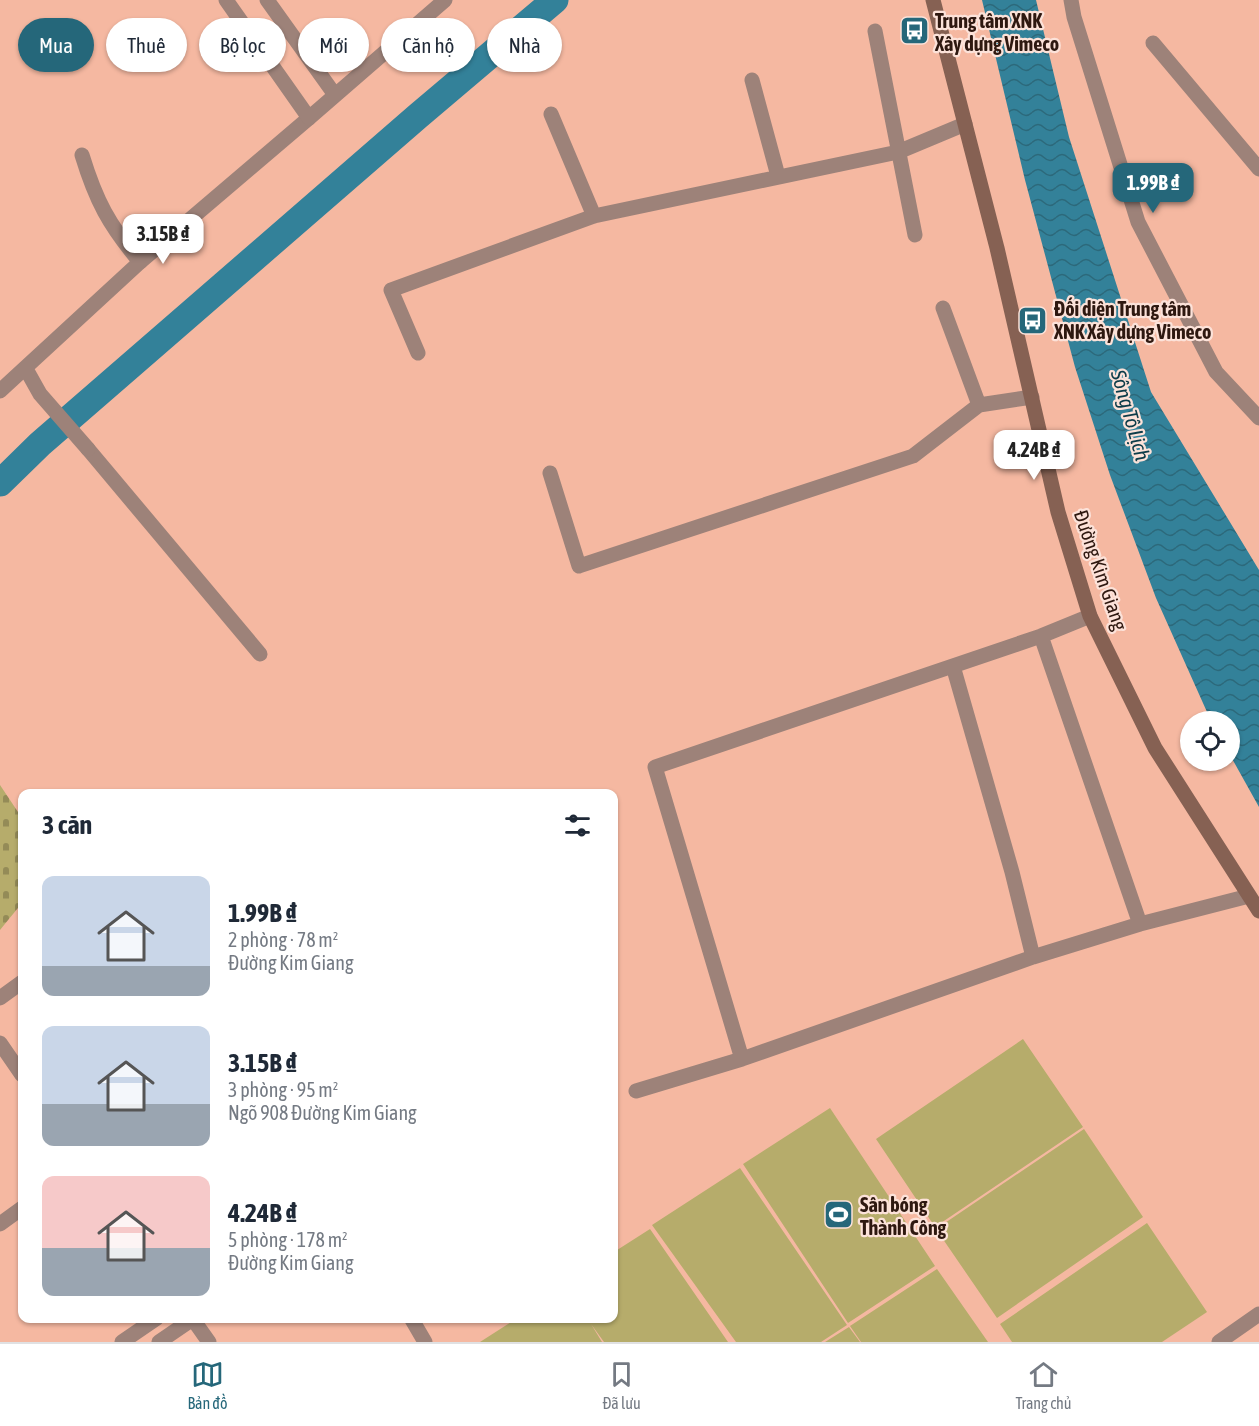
<!DOCTYPE html>
<html lang="vi">
<meta charset="utf-8">
<style>
body{margin:0;font-family:"Asap Condensed",sans-serif;background:#f2f2f3;color:#1f2937;height:100vh;display:flex;flex-direction:column;font-size:22px;white-space:nowrap}
*{box-sizing:border-box;margin:0}
p{font-size:20px;color:#747a83}
.icon{flex:none;width:33px;height:33px;fill:none;stroke:currentColor;stroke-width:2;stroke-linecap:round;stroke-linejoin:round}
.map{position:relative;flex:1;overflow:hidden}
.details{position:absolute;left:18px;top:789px;width:600px;height:534px;display:flex;flex-direction:column;background:#fff;border-radius:12px;box-shadow:0 2px 4px #0004}
.details>*{flex:none}
.top-card{position:absolute;left:18px;top:18px;width:600px;height:54px;display:flex;gap:12px}
.buttons{position:absolute;left:1180px;top:711px;display:grid;gap:12px}
.buttons a{display:grid;place-items:center;width:60px;height:60px;border-radius:50%;background:#fff;box-shadow:0 2px 4px #0004;font-size:30px}
.price{position:absolute;translate:-50% -51px;padding:0 14px;border-radius:12px;background:#fff;color:#222;font-size:20px;line-height:39px;filter:drop-shadow(0 2px 3px #0008)}
.price::after{content:'';position:absolute;left:50%;top:36px;width:18px;height:14px;margin-left:-9px;background:inherit;clip-path:polygon(0 0,100% 0,50% 100%)}
.price.current{background:#25677a;color:#fff}
ul{padding:0;list-style:none}
li{display:flex;align-items:center;gap:18px;height:150px;padding:0 24px}
li span{display:grid;place-items:center;flex:none;width:168px;height:120px;border-radius:12px;color:#555}
li>.icon{margin-inline-start:auto}
span .icon{width:72px;height:72px;fill:#fffc;stroke-width:1}
li b{font-size:26px}
h2{display:flex;justify-content:space-between;align-items:center;height:72px;padding:0 24px;font-size:26px}
.pill{padding:0 21px;border-radius:27px;background:#fff;box-shadow:0 2px 4px #0004;font-size:21px;line-height:54px}
.pill.current{background:#25677a;color:#fff}
.tabs{display:flex;justify-content:space-around;align-items:center;height:84px;border-top:2px solid #e0e1e3;background:#fff;font-size:16px;color:#747a83}
.tabs a{display:grid;justify-items:center;gap:3px}
.tabs .current{color:#25677a}
.map>svg:first-child{display:block}
.cemetery{fill:url(#cemetery-stones)}
.pitch{fill:#b6ac6b}
.water{fill:url(#water-waves)}
.lines{fill:none;stroke-linecap:round;stroke-linejoin:round}
.canal{stroke:#338199;stroke-width:27}
.service{stroke:#9d8279;stroke-width:15}
.minor{stroke:#9d8279;stroke-width:15}
.tertiary{stroke:#9d8279;stroke-width:15}
.secondary{stroke:#866153;stroke-width:15}
.labels{text-anchor:middle;dominant-baseline:central;stroke-width:4.5;stroke-linejoin:round;paint-order:stroke}
.poi-label{font-size:20px;font-weight:bold;fill:#2e1810;stroke:#fce2d9;text-anchor:start}
.street-label{font-size:20px;fill:#2e1810;stroke:#fce2d9}
.water-label{font-size:21px;font-style:italic;fill:#0d3c49;stroke:#fce2d9}
</style>
<div class="map">
<svg width="1259" height="1342" viewBox="0 0 1259 1342">
<defs>
<pattern id="cemetery-stones" width="16" height="16" patternUnits="userSpaceOnUse" patternTransform="scale(1.5)"><rect width="16" height="16" fill="#b6ac6b"/><path d="M2 7V4a2 2 0 0 1 4 0v3zM10 15v-3a2 2 0 0 1 4 0v3z" fill="#948b57"/></pattern>
<pattern id="water-waves" width="16" height="10" patternUnits="userSpaceOnUse" patternTransform="scale(1.5)"><rect width="16" height="10" fill="#338199"/><path d="M0 5q4-4 8 0t8 0" fill="none" stroke="#2c697b"/></pattern>
</defs>
<rect width="100%" height="100%" fill="#f5b8a1"/>
<path class="cemetery" d="M0 785 22 818V903L0 930Z"/>
<path class="pitch" d="M1023 1039 1083 1127 935 1227 876 1139Z
M830 1108 935 1266 848 1323 743 1164Z
M1084 1129 1143 1217 997 1318 936 1229Z
M740 1168 847 1325 821 1342H736L652 1225Z
M1147 1223 1207 1312 1162 1342H1012L1000 1324Z
M650 1229 728 1342H604L591 1324 602 1342H480L516 1319 614 1318V1252Z
M937 1269 988 1342H861L850 1326Z
M849 1327 860 1342H825Z"/>
<path class="water" d="M982 0H1036L1069 137 1151 392 1259 570V807L1230 755V722L1211 721 1207 712 1156 598 1110 475 1075 367 1025 180Z"/>
<g class="lines">
<path class="canal" d="M0 483 40 444 418 116 555 0"/>
<path class="service" d="M875 31 915 235
M1153 43 1259 169
M752 80 778 176
M551 114 594 216
M82 155C96 201 109 225 140 262
M943 308 979 405
M418 353 391 290 594 216 898 152 965 124
M88 449 260 654
M550 473 579 566 913 456 979 405 1032 397
M1041 636 1140 924
M953 666 1012 872 1033 957
M742 1059 655 767 1041 636 1090 616
M636 1091 742 1059 1033 957 1140 924 1249 896
M1219 1342 1259 1314"/>
<path class="minor" d="M26 369 40 394 88 449
M0 391 140 262 309 118
M0 998 22 982
M0 1043 22 1075
M0 1224 22 1208
M192 1318 209 1342
M411 1318 425 1342
M122 1342 157 1318
M159 1342 194 1318"/>
<path class="tertiary" d="M226 0 309 118 445 0
M267 0 335 95
M1071 0 1074 17 1138 222 1216 372 1259 418"/>
<path class="secondary" d="M933 0 997 248 1058 512 1090 616 1155 748 1259 911"/>
</g>
<defs>
<symbol id="bus-square" viewBox="-11 -11 22 22"><rect x="-9" y="-9" width="18" height="18" rx="4" fill="#25677a" stroke="#fce2d9"/><path d="M-5-6H5V4H4V6H2V4H-2V6H-4V4H-5ZM-3.5-4V0h7V-4ZM-3.5 1.2v1.5H-2V1.2ZM2 1.2v1.5H3.5V1.2Z" fill="#fff"/></symbol>
<symbol id="stadium-square" viewBox="-11 -11 22 22"><rect x="-9" y="-9" width="18" height="18" rx="4" fill="#25677a" stroke="#fce2d9"/><path d="M0-5a6.5 5 0 1 0 0 10a6.5 5 0 1 0 0-10ZM-3.5-1.8h7v3.6h-7Z" fill="#fff"/></symbol>
</defs>
<g fill-rule="evenodd">
<use href="#bus-square" x="898" y="14" width="33" height="33"/>
<use href="#bus-square" x="1016" y="304" width="33" height="33"/>
<use href="#stadium-square" x="822" y="1198" width="33" height="33"/>
</g>
<g class="labels">
<g class="poi-label">
<text x="935" y="20">Trung tâm XNK<tspan x="935" dy="23">Xây dựng Vimeco</tspan></text>
<text x="1054" y="308">Đối diện Trung tâm<tspan x="1054" dy="23">XNK Xây dựng Vimeco</tspan></text>
<text x="860" y="1204">Sân bóng<tspan x="860" dy="23">Thành Công</tspan></text>
</g>
<g class="street-label">
<text transform="translate(1101 570) rotate(71)">Đường Kim Giang</text>
</g>
<g class="water-label">
<text transform="translate(1131 415) rotate(74)">Sông Tô Lịch</text>
</g>
</g>
</svg>
<div class="buttons">
<a><svg class="icon" aria-label="locate" viewBox="0 0 24 24"><circle cx="12" cy="12" r="6"/><path d="M12 2v4M12 18v4M2 12h4M18 12h4"/></svg></a>
</div>
<b class="price current" style="left:1153px;top:214px">1.99B ₫</b>
<b class="price" style="left:163px;top:265px">3.15B ₫</b>
<b class="price" style="left:1034px;top:481px">4.24B ₫</b>
<div class="top-card">
<a class="pill current">Mua</a>
<a class="pill">Thuê</a>
<a class="pill">Bộ lọc</a>
<a class="pill">Mới</a>
<a class="pill">Căn hộ</a>
<a class="pill">Nhà</a>
</div>
<section class="details">
<h2>3 căn<svg class="icon" aria-label="filters" viewBox="0 0 24 24"><path d="M4 7h16M4 17h16"/><circle cx="9" cy="7" r="2"/><circle cx="15" cy="17" r="2"/></svg></h2>
<ul>
<li><span style="background:linear-gradient(#c9d6e8 75%,#9aa5b1 0)"><svg class="icon" aria-label="home" viewBox="0 0 24 24"><path d="M3 11l9-7 9 7M6 9v11h12V9"/></svg></span><div><b>1.99B ₫</b><p>2 phòng · 78 m²</p><p>Đường Kim Giang</p></div></li>
<li><span style="background:linear-gradient(#c9d6e8 65%,#9aa5b1 0)"><svg class="icon" aria-label="home" viewBox="0 0 24 24"><path d="M3 11l9-7 9 7M6 9v11h12V9"/></svg></span><div><b>3.15B ₫</b><p>3 phòng · 95 m²</p><p>Ngõ 908 Đường Kim Giang</p></div></li>
<li><span style="background:linear-gradient(#f6c9c9 60%,#9aa5b1 0)"><svg class="icon" aria-label="home" viewBox="0 0 24 24"><path d="M3 11l9-7 9 7M6 9v11h12V9"/></svg></span><div><b>4.24B ₫</b><p>5 phòng · 178 m²</p><p>Đường Kim Giang</p></div></li>
</ul>
</section>
</div>
<nav class="tabs">
<a class="current"><svg class="icon" aria-label="map" viewBox="0 0 24 24"><path d="M3 6l6-2 6 2 6-2v14l-6 2-6-2-6 2zM9 4v14M15 6v14"/></svg>Bản đồ</a>
<a><svg class="icon" aria-label="saved" viewBox="0 0 24 24"><path d="M7 4h10v16l-5-4-5 4z"/></svg>Đã lưu</a>
<a><svg class="icon" aria-label="home" viewBox="0 0 24 24"><path d="M3 11l9-7 9 7M6 9v11h12V9"/></svg>Trang chủ</a>
</nav>
